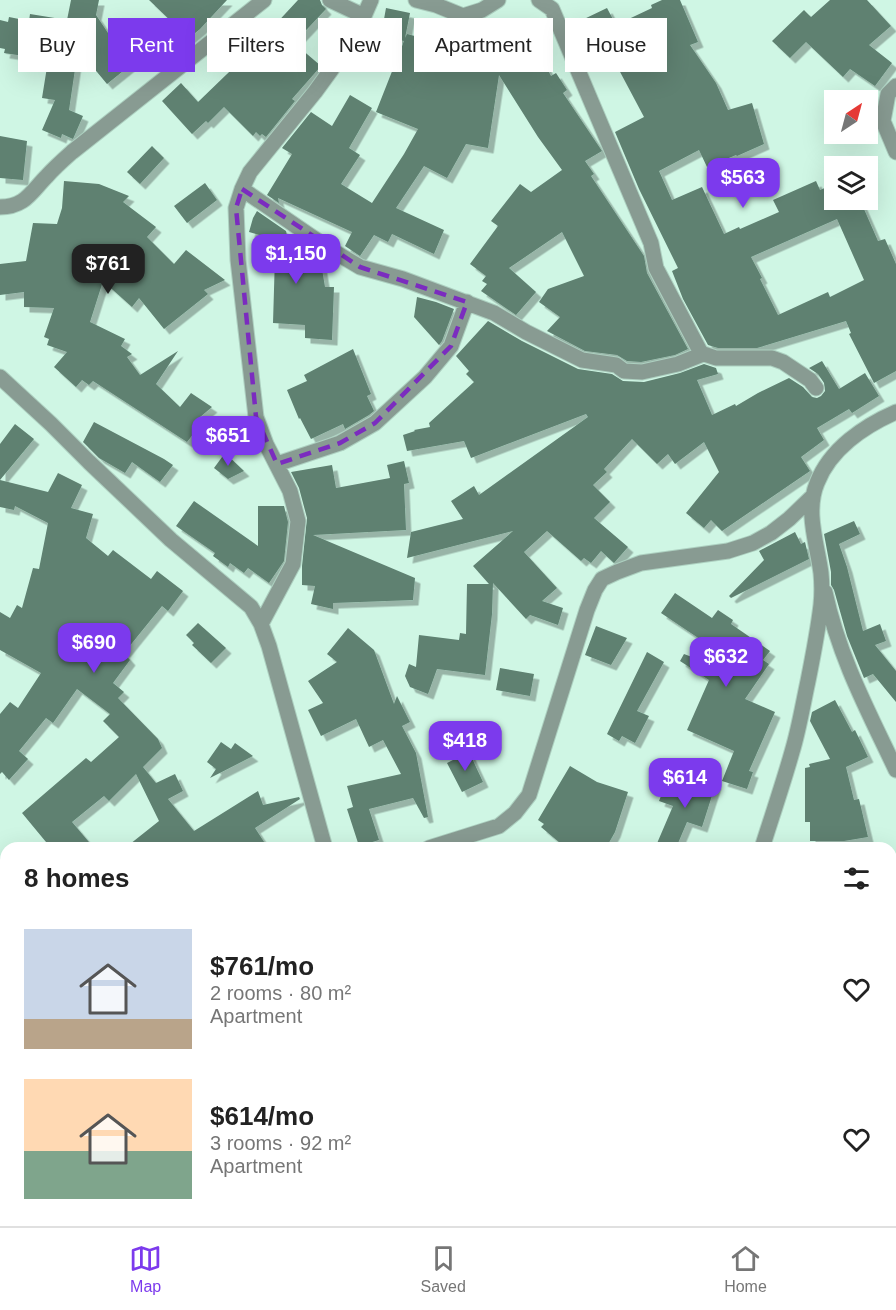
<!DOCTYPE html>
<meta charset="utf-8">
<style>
body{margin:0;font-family:Helvetica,sans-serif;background:#f6f6f6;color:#222;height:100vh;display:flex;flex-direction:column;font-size:22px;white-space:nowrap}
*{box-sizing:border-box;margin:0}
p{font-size:20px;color:#767676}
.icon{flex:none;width:33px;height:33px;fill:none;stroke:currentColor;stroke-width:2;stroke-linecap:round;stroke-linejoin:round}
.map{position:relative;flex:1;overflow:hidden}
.side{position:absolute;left:0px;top:842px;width:897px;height:386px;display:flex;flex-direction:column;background:#fff;border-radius:18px 18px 0 0;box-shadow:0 6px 24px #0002}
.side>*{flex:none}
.hud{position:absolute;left:18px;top:18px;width:861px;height:54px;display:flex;gap:12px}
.needle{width:39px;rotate:36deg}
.tools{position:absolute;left:824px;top:90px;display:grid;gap:12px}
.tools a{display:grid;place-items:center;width:54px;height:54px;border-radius:0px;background:#fff;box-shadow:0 6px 24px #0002;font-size:30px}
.price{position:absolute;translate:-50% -51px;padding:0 14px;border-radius:12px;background:#7c3aed;color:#fff;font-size:20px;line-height:39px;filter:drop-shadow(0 2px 3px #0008)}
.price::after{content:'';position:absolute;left:50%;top:36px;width:18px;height:14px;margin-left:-9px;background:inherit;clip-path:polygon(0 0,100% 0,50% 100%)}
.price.selected{background:#222;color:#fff}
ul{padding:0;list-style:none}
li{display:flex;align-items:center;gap:18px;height:150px;padding:0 24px}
li span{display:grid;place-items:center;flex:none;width:168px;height:120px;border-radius:0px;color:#555}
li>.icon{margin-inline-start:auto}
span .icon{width:72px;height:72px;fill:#fffc;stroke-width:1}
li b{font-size:26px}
h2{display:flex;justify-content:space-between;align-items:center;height:72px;padding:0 24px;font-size:26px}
.pill{padding:0 21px;border-radius:0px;background:#fff;box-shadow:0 6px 24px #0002;font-size:21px;line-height:54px}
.pill.selected{background:#7c3aed;color:#fff}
.dock{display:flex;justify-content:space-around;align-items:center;height:84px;border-top:2px solid #e0e0e0;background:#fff;font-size:16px;color:#767676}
.dock a{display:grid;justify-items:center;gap:3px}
.dock .selected{color:#7c3aed}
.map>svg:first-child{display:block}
.building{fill:#5e8171;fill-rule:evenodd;filter:url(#shadow)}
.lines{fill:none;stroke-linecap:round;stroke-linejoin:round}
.minor-casing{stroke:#add0c0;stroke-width:17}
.minor{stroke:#889b92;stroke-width:15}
.marked{fill:none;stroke:#7b2cbf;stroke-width:4.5;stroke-dasharray:12 8;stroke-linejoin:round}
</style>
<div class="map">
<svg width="896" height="1226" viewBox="0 0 896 1226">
<defs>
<filter id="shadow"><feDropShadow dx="5.5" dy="5.5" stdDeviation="0" flood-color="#0004"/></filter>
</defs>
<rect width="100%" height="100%" fill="#cff6e4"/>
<path class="building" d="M71 0H99L96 15 110 36 123 26 143 55 107 84 78 49 69 110 83 116 73 139 62 134 61 138 42 130 55 100 42 98 47 67 23 63 24 56 4 53 5 49 0 48V20L8 22 9 17 29 21 30 14 67 20Z
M149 0H227L200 29 166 57 153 41 174 24Z
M298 0H320L322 5 326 9 294 43 321 66 292 99 295 101 266 137 262 134 260 136 256 132 253 136 224 107 208 123 206 121 192 134 162 101 181 83 198 102 257 45 249 38 265 21 272 28Z
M662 0H680L698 42 690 45 716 83 728 110 752 103 764 144 737 156 736 155 707 167 699 150 659 171 672 200 702 187 724 234 739 227 740 229 779 212 773 200 816 181 820 190 834 184V200H860L878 241 885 239 896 264V371L874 383 849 334 851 333 846 321 757 348H718L708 345 683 299 672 271 678 268 639 189 615 132 644 117 610 53 601 57 582 20 607 8 616 25 652 8 651 5ZM837 219 864 280 830 297 828 292 778 315 760 279 762 278 751 257Z
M830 0H867L891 26 869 45 892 63 875 86 850 69 843 77 806 42 790 58 772 41 804 10 811 17Z
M386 8 410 13 405 38 407 34 449 45 443 69 503 62 499 55 532 39 551 76 556 73 567 90 563 93 602 151 585 161 594 174 591 176 644 256 647 273 688 349 675 355 641 362 627 361 617 355 585 351 547 331 560 317 539 302 548 289 584 276 562 232 509 268 536 292 516 315 481 291 487 284 482 281 486 276 470 264 498 226 491 221 520 184 531 192 562 170 538 137 499 75 488 148 466 144 447 178 424 166 396 208 444 230 434 254 392 234 388 242 374 235 360 256 345 246 352 232 278 198 279 203 267 195 292 154 282 148 311 112 332 126 350 95 372 108 349 148 360 155 341 184 372 203 404 154 418 129 376 112 404 41 381 36Z
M0 136 27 141 23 180 0 178Z
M152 146 164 158 140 184 127 172Z
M64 181 99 184 129 196 123 202 156 227 147 237 174 264 186 250 225 280 204 290 208 294 164 329 139 298 132 307 103 281 90 322 125 339 121 346 132 354 127 357 140 375 178 351 156 384 180 407 191 393 212 407 193 423 198 428 187 442 93 381 89 385 82 380 76 387 54 367 67 352 47 345 49 339 44 337 54 308 24 307V292L0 295V264L26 261 33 223 57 224 62 208Z
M205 183 217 200 187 223 174 206Z
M257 211 286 231 294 266 321 263 325 287H334L332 340 305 338V325L273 323 275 256 268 258 263 236 249 232 253 218Z
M417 297 436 302 454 309 442 341 439 345 414 317Z
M488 321 522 341 578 369 612 374 623 381 644 382 680 373 704 364 716 368 718 374 697 380 712 415 735 404 736 406 758 393 789 378 803 387 812 397 817 398 821 396 825 391 824 383 818 374 809 368 822 361 839 389 865 373 879 396 852 413 849 409 817 428 824 440 801 457 810 471 722 531 711 520 704 528 686 513 719 472 704 442 675 464 668 454 657 464 632 439 604 469 607 472 593 485 610 502 594 518 628 547 614 563 601 551 591 563 584 558 581 561 547 531 524 552 557 588 542 601 563 608 558 625 530 615 526 619 493 583 492 614 485 675 437 669 428 694 410 687 405 676 409 664 416 667 419 635 459 640 460 633 466 634 467 584H489L473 566 513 531 407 558 411 532 463 519 451 501 474 486 479 495 588 417 586 414 471 458 464 441 407 451 403 435 415 431 414 430 430 427 429 423 474 382 466 374 469 371 456 356Z
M353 349 371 394 367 396 374 411 369 415 345 429 343 424 311 439 300 418 299 419 287 390 307 381 304 375Z
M94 422 164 459 173 465 160 482 132 462 125 473 99 458 83 442Z
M15 424 34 439 0 480 48 492 58 473 82 485 71 508 93 514 86 538 108 556 113 550 151 579 157 571 183 591 168 611 162 606 124 653 130 660 113 683 124 692 118 698 158 739 162 748 143 767 156 783 175 774 183 791 168 799 194 831 258 791 263 805 299 797 300 799 255 828 268 848H125L159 821 136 774 109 801 104 796 72 822 94 848H51L22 813 86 758 91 762 119 737 103 721 110 714 77 689 53 723 46 718 19 751 28 759 9 780 2 772 0 774V714L10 702 18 708 41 673 0 650V612L10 618 17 605 22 608 33 568 39 569 48 523 15 506 14 510 0 507V444Z
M225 453 244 471 228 479 214 468Z
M404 461 409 483 404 484 406 530 313 535 415 578 413 600 333 603V609L311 604 315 586 302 585V566L307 518 299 488 291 472 332 465 336 488 390 478 387 465Z
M194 501 258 546V506H284L288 522 284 561 269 583 248 568 244 573 230 563 228 567 213 556 215 553 176 526Z
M854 521 860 534 839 544 847 567 863 631 880 624 886 641 875 645 896 671V702L873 674 864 678 847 636 834 590 831 585V572L824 534Z
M795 532 801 544 805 542 809 559 731 598 729 596 764 560 759 551Z
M675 593 712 618 718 610 733 620 731 624 770 651 763 660 769 664 745 699 775 712 749 771 753 772 747 789 722 781 734 751 687 730 709 680 680 661 684 654 739 675 743 668 661 613Z
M198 623 226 648 211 663 192 645 194 643 186 635Z
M596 626 627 638 611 665 585 655Z
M348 628 374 650 394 704 397 696 410 722 402 726 416 753 428 817 424 818 413 798 369 809 379 840 359 846 347 809 353 807 347 786 401 774 383 740 369 747 356 719 321 736 308 710 323 703 308 681 337 662 327 654Z
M647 652 664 662 637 711 649 716 635 743 622 736 619 741 607 734Z
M500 668 534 674 530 696 496 690Z
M835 700 852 732 855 730 868 757 846 767 854 800 859 799 868 837 844 841H810V822H805V768L810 767 809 764 830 759 810 721 812 712Z
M221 742 231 749 235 743 253 756 210 778 216 769 207 762Z
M469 752 483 782 462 792 447 763Z
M570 766 597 782 628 792 615 832 606 848H566L541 827 544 824 538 820Z
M693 776 716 783 702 827 687 822 676 848H655L673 806 659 801 667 781 689 789Z"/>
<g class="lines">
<defs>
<path id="minor" d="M330 0 364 16
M416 0 436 5 463 16 482 10 498 0
M539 0 552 9 651 243 656 268 701 353 716 358H772L783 362 810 380 816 388
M896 86 888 94 883 121 896 152
M242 189 328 248 360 267 403 279 494 313 526 332 582 360 616 365 624 371 642 372 678 364 703 354
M0 207C25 207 31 192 47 176 54 168 63 160 72 152L264 0
M0 377 51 424 89 462 171 540 251 607 261 624 269 646 325 848
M277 464 340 443 375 423 425 377 451 346 467 302
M825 592C839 657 868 711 896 770
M261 624 293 564 298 521 290 491 266 444 256 417 238 260 236 208 242 189 250 172 315 92 331 70 364 16 371 0
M429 848 499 826 515 813 529 795 587 610 595 590 602 579 617 572 641 563 728 551 753 543 771 533 789 519 812 497
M762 848C772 816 783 784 792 752 799 729 803 704 808 681 813 656 818 630 821 605 822 595 822 583 821 573 817 543 805 512 817 483 830 449 864 426 896 412
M0 1028 6 1024
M892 1217 896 1195
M645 1221 654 1226
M47 1226 51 1221
M405 1226 409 1221
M615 1226 616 1221"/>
</defs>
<use href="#minor" class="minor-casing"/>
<use href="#minor" class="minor"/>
</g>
<path class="marked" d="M242 189 360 267 467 302 451 346 375 423 340 443 277 464 256 417 236 208Z"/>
</svg>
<div class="tools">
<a><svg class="needle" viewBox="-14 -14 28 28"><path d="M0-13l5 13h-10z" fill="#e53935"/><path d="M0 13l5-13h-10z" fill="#767676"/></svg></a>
<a><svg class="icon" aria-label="layers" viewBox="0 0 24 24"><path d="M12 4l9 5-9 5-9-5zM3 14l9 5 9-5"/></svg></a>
</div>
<b class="price" style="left:743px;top:209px">$563</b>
<b class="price" style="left:296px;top:285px">$1,150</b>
<b class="price selected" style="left:108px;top:295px">$761</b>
<b class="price" style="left:228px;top:467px">$651</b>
<b class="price" style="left:94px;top:674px">$690</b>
<b class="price" style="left:726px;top:688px">$632</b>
<b class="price" style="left:465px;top:772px">$418</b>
<b class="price" style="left:685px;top:809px">$614</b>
<div class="hud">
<a class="pill">Buy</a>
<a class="pill selected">Rent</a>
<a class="pill">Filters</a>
<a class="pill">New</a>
<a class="pill">Apartment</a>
<a class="pill">House</a>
</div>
<section class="side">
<h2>8 homes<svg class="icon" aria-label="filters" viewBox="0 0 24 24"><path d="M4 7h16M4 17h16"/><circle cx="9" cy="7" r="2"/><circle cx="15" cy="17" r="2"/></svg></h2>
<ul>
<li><span style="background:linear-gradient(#c9d6e8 75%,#b9a48a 0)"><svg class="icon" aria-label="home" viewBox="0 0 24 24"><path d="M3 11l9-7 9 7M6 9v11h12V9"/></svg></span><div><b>$761/mo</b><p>2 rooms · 80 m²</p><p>Apartment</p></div><svg class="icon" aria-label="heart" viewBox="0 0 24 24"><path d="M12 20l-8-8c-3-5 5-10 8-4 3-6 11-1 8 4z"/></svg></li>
<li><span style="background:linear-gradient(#ffd9b3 60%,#7fa58c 0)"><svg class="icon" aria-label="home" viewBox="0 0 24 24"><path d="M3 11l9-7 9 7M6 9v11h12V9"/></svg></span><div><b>$614/mo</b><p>3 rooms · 92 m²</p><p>Apartment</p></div><svg class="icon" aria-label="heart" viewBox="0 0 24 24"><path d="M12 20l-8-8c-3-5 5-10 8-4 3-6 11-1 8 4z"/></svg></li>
</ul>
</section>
</div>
<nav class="dock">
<a class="selected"><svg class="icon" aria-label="map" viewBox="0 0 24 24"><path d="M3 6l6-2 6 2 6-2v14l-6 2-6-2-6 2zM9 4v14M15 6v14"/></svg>Map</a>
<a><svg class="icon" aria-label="saved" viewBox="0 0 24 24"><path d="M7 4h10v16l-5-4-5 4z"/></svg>Saved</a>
<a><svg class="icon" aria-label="home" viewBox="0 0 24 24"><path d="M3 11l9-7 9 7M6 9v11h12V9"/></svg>Home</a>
</nav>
